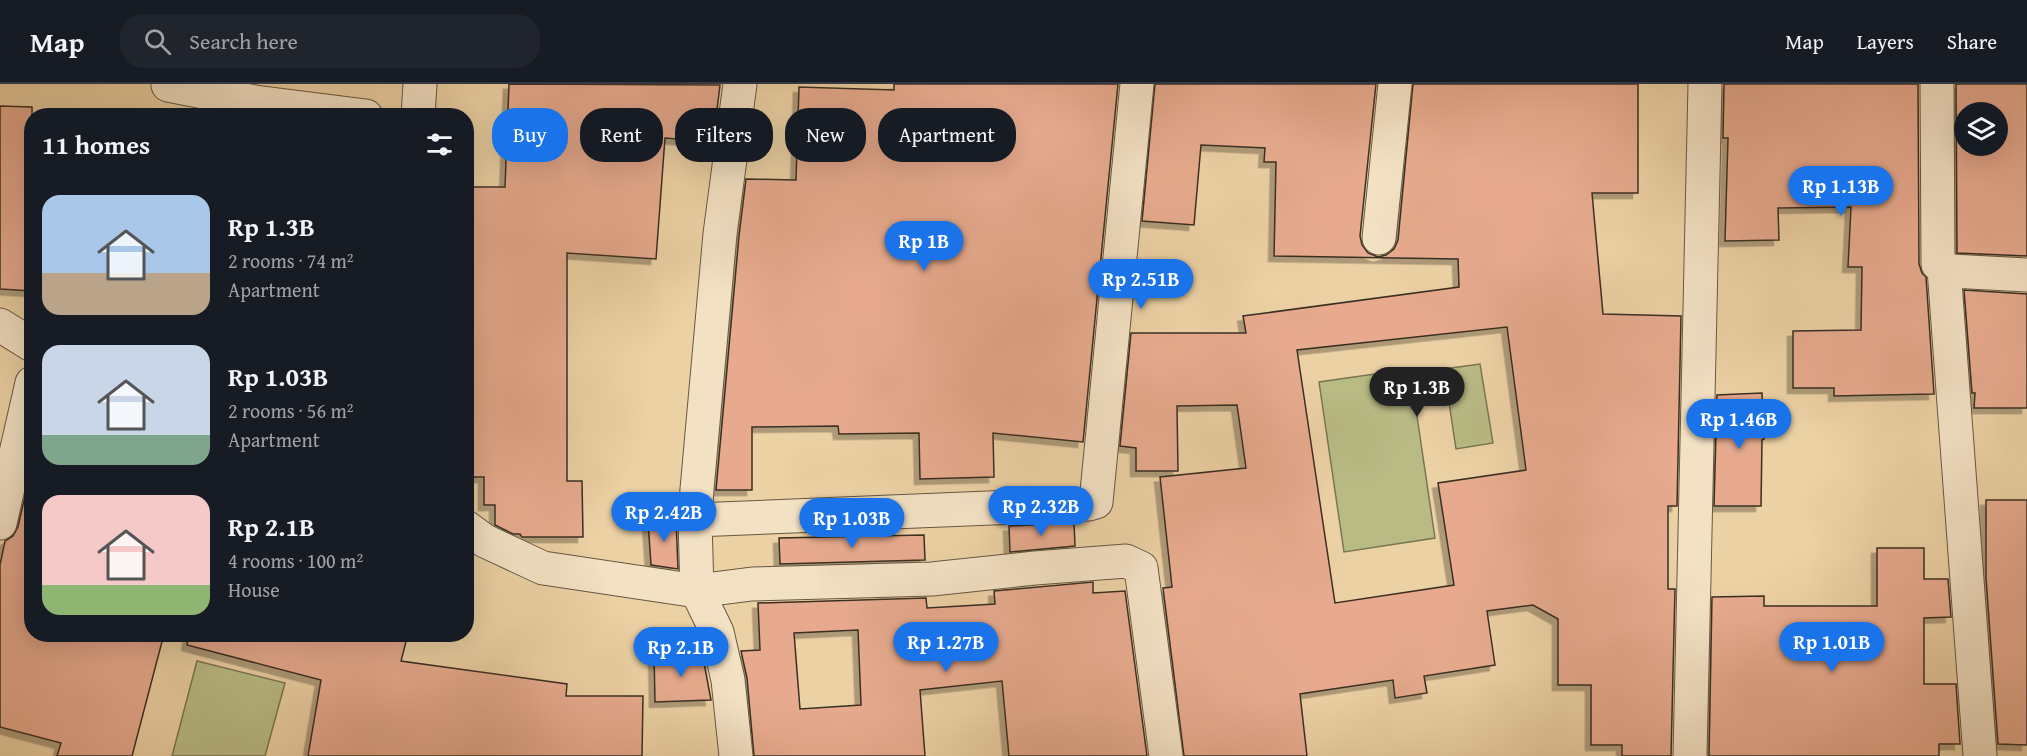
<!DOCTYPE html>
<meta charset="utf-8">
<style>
body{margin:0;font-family:"Gentium Book Plus",serif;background:#20242c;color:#f1f3f6;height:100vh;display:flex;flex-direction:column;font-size:22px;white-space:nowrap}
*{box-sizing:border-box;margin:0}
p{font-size:20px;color:#9ea1a6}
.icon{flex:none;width:33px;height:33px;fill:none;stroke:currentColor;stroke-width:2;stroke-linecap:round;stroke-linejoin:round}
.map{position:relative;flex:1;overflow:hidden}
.side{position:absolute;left:24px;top:24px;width:450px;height:534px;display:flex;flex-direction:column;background:#171b24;border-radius:24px;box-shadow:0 6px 24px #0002}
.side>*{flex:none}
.guide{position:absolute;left:492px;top:24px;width:570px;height:54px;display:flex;gap:12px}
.buttons{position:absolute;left:1954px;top:18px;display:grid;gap:12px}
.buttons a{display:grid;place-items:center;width:54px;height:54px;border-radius:50%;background:#171b24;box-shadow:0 6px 24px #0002;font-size:30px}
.price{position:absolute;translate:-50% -51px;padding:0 14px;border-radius:21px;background:#1a73e8;color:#fff;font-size:20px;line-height:39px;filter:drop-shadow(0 2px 3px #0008)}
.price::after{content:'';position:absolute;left:50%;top:36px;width:18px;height:14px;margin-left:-9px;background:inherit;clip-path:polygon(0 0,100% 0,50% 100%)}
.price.current{background:#222;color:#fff}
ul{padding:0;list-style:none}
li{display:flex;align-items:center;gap:18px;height:150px;padding:0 18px}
li span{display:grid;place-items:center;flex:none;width:168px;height:120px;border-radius:18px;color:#555}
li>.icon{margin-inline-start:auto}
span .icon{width:72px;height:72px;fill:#fffc;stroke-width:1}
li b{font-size:26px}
h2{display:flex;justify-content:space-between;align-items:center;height:72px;padding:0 18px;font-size:26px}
.tag{padding:0 21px;border-radius:24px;background:#171b24;box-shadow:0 6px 24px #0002;font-size:21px;line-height:54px}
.tag.current{background:#1a73e8;color:#fff}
header{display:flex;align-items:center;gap:36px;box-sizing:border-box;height:84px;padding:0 30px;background:#171b24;border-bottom:2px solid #363941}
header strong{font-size:28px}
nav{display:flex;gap:33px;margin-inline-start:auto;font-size:21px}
.search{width:420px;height:54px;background:#20242c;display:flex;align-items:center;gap:15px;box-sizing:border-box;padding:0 21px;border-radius:24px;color:#9ea1a6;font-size:22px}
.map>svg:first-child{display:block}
.pitch{fill:#b9bb85;stroke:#7a7554;stroke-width:1.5}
.building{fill:#e7aa8e;stroke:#3a2f22;stroke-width:1.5;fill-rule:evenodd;filter:url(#shadow)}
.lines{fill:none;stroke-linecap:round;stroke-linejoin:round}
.minor-casing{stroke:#665842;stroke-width:35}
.minor{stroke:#f3e1c4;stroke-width:33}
</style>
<header>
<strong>Map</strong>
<div class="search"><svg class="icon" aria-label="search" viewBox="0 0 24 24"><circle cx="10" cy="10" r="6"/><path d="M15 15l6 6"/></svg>Search here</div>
<nav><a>Map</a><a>Layers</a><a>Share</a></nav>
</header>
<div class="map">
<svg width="2027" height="672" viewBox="0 0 2027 672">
<defs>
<filter id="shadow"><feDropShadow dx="-5.5" dy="5.5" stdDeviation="0" flood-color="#0004"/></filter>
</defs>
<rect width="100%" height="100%" fill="#ecd1a4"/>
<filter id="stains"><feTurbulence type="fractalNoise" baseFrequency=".00333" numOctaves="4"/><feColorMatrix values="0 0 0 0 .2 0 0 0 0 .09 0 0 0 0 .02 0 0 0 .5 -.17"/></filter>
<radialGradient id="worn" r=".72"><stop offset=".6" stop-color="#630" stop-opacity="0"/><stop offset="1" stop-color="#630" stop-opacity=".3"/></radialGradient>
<path class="pitch" d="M1480 280 1493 359 1456 365 1444 285Z
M1410 285 1435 454 1344 468 1319 298Z
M197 577 285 599 265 672H172Z"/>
<path class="building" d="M509 0 720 1 713 58 665 54 656 175 567 169V397H582L583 453H522L520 450H513L495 441V421H484V393H470V363H466V103H505Z
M894 0H1118L1083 358 993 349 994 393 920 395 919 349 839 350 838 342 752 343V406H716L739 152 746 95 796 96 799 3 894 6Z
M1155 0H1376L1360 152 1362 161 1368 169 1378 173 1386 171 1394 165 1398 156 1413 0H1638V109H1592L1603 230 1681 232 1677 422H1668V505H1675L1671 672H1622V661H1591V601H1558V535L1533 521 1487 527 1495 581 1424 592 1427 609 1395 614 1393 596 1300 610 1307 672H1184L1163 504 1172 503 1160 393 1246 384 1237 321 1177 322 1178 387H1136V364L1120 362 1131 249H1246L1243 232 1459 203 1458 175 1274 172 1276 78H1264L1265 64 1201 61 1194 141 1142 137ZM1507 243 1526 386 1438 399 1454 501 1335 519 1297 266Z
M1724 0H1918L1919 180 1922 189 1926 193 1934 310 1834 312V304H1793V247L1861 246 1862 183H1848L1851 123 1778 124 1779 156 1725 157 1728 54H1723Z
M1956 0H2027V172L1957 169ZM1965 28H1998V62H1965Z
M0 22 32 23V207L0 205Z
M1964 206 2027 210V324H1974L1975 309H1972Z
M1762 309 1764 355 1762 356 1761 422H1714L1717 311Z
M28 399 32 400V550H164L132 672H57L61 659 0 643V481L5 457 13 452 18 443Z
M1986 416H2027V661L1998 660 1986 494Z
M676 435 678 485 651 481 648 437Z
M1074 439 1075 462 1010 468 1009 442Z
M924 451 925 476 780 480 779 454Z
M1877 464H1924V495H1948L1951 533 1924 534V600H1956L1960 660H1939V672H1709L1712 513 1764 512V522H1877Z
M1093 498V509L1125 507 1147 672H1009L1002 597 920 606 925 672H754L747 594 741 567 760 566 758 519 926 514 927 524 995 520 994 507ZM858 546 861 621 800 625 794 549Z
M189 550H408L401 577 567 600 566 612H643L642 672H308L321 596 187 561Z
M702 568 711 616 655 618 654 570Z"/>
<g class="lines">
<defs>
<path id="minor" d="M740 0 720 150 697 405 695 436 697 507 752 500 932 495 1035 484 1126 477 1141 484 1166 672
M1937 0 1938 180 1951 187 2027 191
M168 1 255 18 366 32
M418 32 420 0
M1379 154 1395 0
M1944 185 1980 672
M0 241 32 261
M695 436 1089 420 1096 418 1137 0
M0 439 32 299
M466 443 485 457 543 484 697 507 717 548 728 596 736 672
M1690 672 1705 0"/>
</defs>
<use href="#minor" class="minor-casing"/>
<use href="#minor" class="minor"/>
</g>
<rect width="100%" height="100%" filter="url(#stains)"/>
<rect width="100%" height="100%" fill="url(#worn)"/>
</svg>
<div class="buttons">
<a><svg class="icon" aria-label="layers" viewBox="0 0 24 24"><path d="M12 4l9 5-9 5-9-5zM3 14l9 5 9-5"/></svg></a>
</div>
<b class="price" style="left:1841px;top:133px">Rp 1.13B</b>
<b class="price" style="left:924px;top:188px">Rp 1B</b>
<b class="price" style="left:1141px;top:226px">Rp 2.51B</b>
<b class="price current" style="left:1417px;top:334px">Rp 1.3B</b>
<b class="price" style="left:1739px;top:366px">Rp 1.46B</b>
<b class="price" style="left:1041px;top:453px">Rp 2.32B</b>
<b class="price" style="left:664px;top:459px">Rp 2.42B</b>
<b class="price" style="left:852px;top:465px">Rp 1.03B</b>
<b class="price" style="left:946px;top:589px">Rp 1.27B</b>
<b class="price" style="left:1832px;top:589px">Rp 1.01B</b>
<b class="price" style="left:681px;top:594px">Rp 2.1B</b>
<div class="guide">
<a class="tag current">Buy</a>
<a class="tag">Rent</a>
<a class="tag">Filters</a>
<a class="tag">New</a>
<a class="tag">Apartment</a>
</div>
<section class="side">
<h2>11 homes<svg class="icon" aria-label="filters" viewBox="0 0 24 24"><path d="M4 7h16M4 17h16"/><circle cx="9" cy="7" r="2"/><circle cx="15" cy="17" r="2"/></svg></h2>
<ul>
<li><span style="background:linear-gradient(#a9c7e8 65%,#b9a48a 0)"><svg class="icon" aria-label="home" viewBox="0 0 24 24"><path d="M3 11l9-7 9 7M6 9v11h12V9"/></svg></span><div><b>Rp 1.3B</b><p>2 rooms · 74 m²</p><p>Apartment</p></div></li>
<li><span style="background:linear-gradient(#c9d6e8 75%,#7fa58c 0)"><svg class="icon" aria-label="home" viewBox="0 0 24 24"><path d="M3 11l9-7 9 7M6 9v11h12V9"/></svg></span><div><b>Rp 1.03B</b><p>2 rooms · 56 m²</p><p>Apartment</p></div></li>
<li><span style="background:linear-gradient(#f6c9c9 75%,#8fb573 0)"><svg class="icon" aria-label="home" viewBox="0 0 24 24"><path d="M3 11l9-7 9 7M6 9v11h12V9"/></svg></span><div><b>Rp 2.1B</b><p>4 rooms · 100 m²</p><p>House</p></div></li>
</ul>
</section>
</div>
